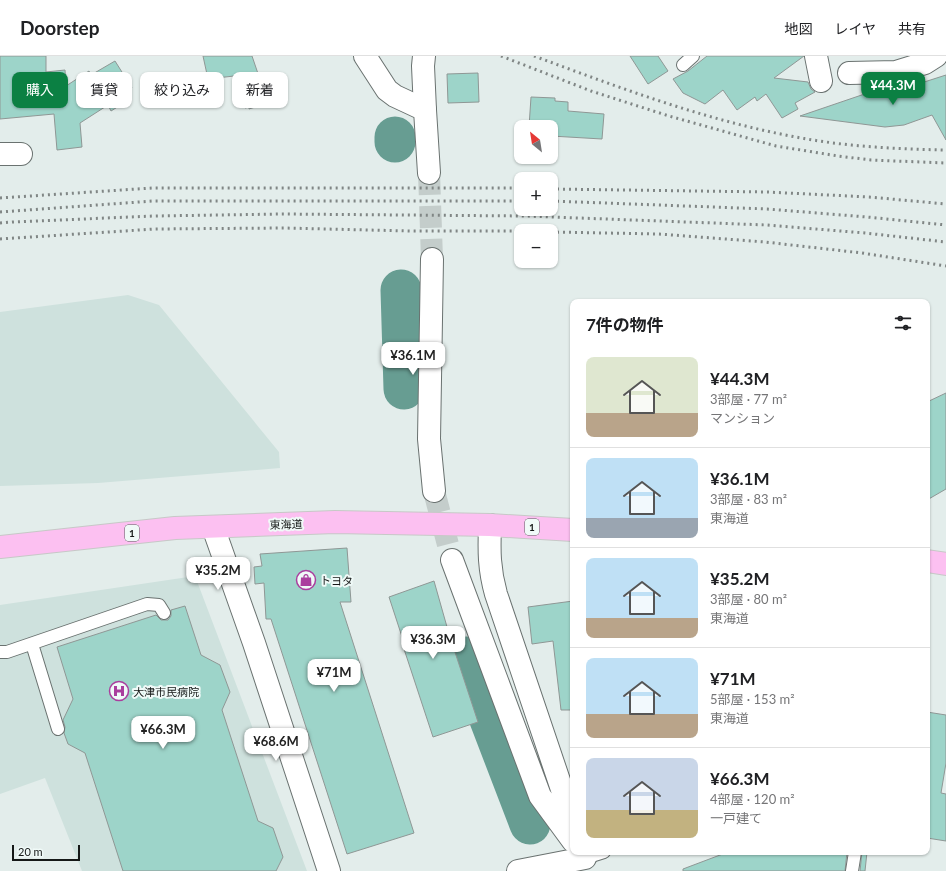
<!DOCTYPE html>
<html lang="ja">
<meta charset="utf-8">
<style>
body{margin:0;font-family:Lato,"Noto Sans JP",sans-serif;background:#f6f6f6;color:#202124;height:100vh;display:flex;flex-direction:column;font-size:15px;white-space:nowrap}
*{box-sizing:border-box;margin:0}
p{font-size:13px;color:#757577}
.icon{flex:none;width:22px;height:22px;fill:none;stroke:currentColor;stroke-width:2;stroke-linecap:round;stroke-linejoin:round}
.map{position:relative;flex:1;overflow:hidden}
.drawer{position:absolute;left:570px;top:243px;width:360px;height:556px;display:flex;flex-direction:column;background:#fff;border-radius:8px;box-shadow:0 1px 3px #0004}
.drawer>*{flex:none}
.top-card{position:absolute;left:12px;top:16px;width:380px;height:36px;display:flex;gap:8px}
.needle{width:26px;rotate:330deg}
.tools{position:absolute;left:514px;top:64px;display:grid;gap:8px}
.tools a{display:grid;place-items:center;width:44px;height:44px;border-radius:8px;background:#fff;box-shadow:0 1px 3px #0004;font-size:20px}
.scale{position:absolute;left:12px;bottom:10px;width:68px;box-sizing:border-box;padding-left:4px;border:2px solid #151817;border-top:0;font-size:11px;line-height:14px;white-space:nowrap;color:#151817;-webkit-text-stroke:3px #f0faf8;paint-order:stroke}
.price{position:absolute;translate:-50% -34px;padding:0 9px;border-radius:8px;background:#fff;color:#222;font-size:13px;line-height:26px;filter:drop-shadow(0 1px 2px #0008)}
.price::after{content:'';position:absolute;left:50%;top:24px;width:12px;height:9px;margin-left:-6px;background:inherit;clip-path:polygon(0 0,100% 0,50% 100%)}
.price.selected{background:#0b8043;color:#fff}
ul{padding:0;list-style:none}
li{display:flex;align-items:center;gap:12px;height:100px;padding:0 16px}
li+li{border-top:1px solid #e0e0e0}
li span{display:grid;place-items:center;flex:none;width:112px;height:80px;border-radius:8px;color:#555}
li>.icon{margin-inline-start:auto}
span .icon{width:48px;height:48px;fill:#fffc;stroke-width:1}
li b{font-size:17px}
h2{display:flex;justify-content:space-between;align-items:center;height:48px;padding:0 16px;font-size:17px}
.tag{padding:0 14px;border-radius:8px;background:#fff;box-shadow:0 1px 3px #0004;font-size:14px;line-height:36px}
.tag.selected{background:#0b8043;color:#fff}
header{display:flex;align-items:center;gap:24px;box-sizing:border-box;height:56px;padding:0 20px;background:#fff;border-bottom:1px solid #e0e0e0}
header strong{font-size:19px}
nav{display:flex;gap:22px;margin-inline-start:auto;font-size:14px}
.map>svg:first-child{display:block}
.built{fill:#cee1dd}
.lines{fill:none;stroke-linecap:round;stroke-linejoin:round}
.river{stroke:#679d92;stroke-width:41}
.building{fill:#9dd4c9;stroke:#8f9795}
.street-tunnel{stroke:#c4cdcb;stroke-width:22;stroke-dasharray:22 11;stroke-linecap:butt}
.lane-casing{stroke:#6a7270;stroke-width:14}
.street-casing{stroke:#6a7270;stroke-width:24}
.secondary-casing{stroke:#6a7270;stroke-width:24}
.highway-casing{stroke:#c7c8c7;stroke-width:24}
.lane{stroke:#fff;stroke-width:12}
.street{stroke:#fff;stroke-width:22}
.secondary{stroke:#fff;stroke-width:22}
.highway{stroke:#fcc0f1;stroke-width:22}
.rail{stroke:#808685;stroke-width:3;stroke-dasharray:2 4;stroke-linecap:butt}
.labels{text-anchor:middle;dominant-baseline:central;stroke-width:4;stroke-linejoin:round;paint-order:stroke}
.shield{fill:#f0faf8;stroke:#575c5a;stroke-width:1}
.shield-label{font-size:10px;font-weight:bold;fill:#151817}
.street-label{font-size:11px;fill:#151817;stroke:#f0faf8}
.poi-label{font-size:11px;fill:#151817;stroke:#f0faf8;text-anchor:start}
</style>
<header>
<strong>Doorstep</strong>
<nav><a>地図</a><a>レイヤ</a><a>共有</a></nav>
</header>
<div class="map">
<svg width="946" height="815" viewBox="0 0 946 815">
<rect width="100%" height="100%" fill="#e3edeb"/>
<path class="built" d="M128 239 159 249 279 396 280 412 98 427 0 430V256Z
M195 520 307 815H82L45 722 0 738V549Z"/>
<g class="lines">
<path class="river" d="M395 81V86
M401 234 404 333
M466 601 530 768"/>
</g>
<path class="building" d="M0 0H46V16L65 14 66 30 89 15 91 19 115 5 132 32 122 38 127 45 111 55 108 49 80 67 82 91 57 94 54 58 0 63Z
M203 0H252L268 47 249 53V51L245 52 234 20 208 23Z
M630 0H658L668 15 648 28Z
M707 0H804L774 22 808 26 811 33 815 36 795 47 798 53 782 62 766 38 757 45 755 41 737 54 723 34 705 48 683 37 673 23 688 15Z
M478 17 479 46 448 47 447 18Z
M946 19V84L932 59 904 69 885 71 800 60 891 29 900 28 916 23 918 28Z
M531 41 555 42V45L568 46V55L604 58 602 83 551 80V71H529Z
M946 337V433L927 444V346Z
M347 492 351 546H340L414 777 347 798 271 563H266L264 527 255 528 254 511 262 510 260 498Z
M434 525 449 578 478 666 433 681 404 593H406L389 541Z
M573 545V654H561L553 585 532 588 528 551Z
M185 550 201 599 220 609 230 636 222 654 258 765 273 772 283 801 276 815H123L85 697 68 688 64 677 65 671 63 664 73 643 57 591 156 559 161 564H168L171 560V554Z
M927 656 946 659V707L941 737 946 738V785L927 782Z
M728 796H847L845 815H683V813Z
M862 796H867L865 815H860Z"/>
<g class="lines">
<path class="street-tunnel" d="M429 117 432 203
M434 435 452 504"/>
<defs>
<path id="lane" d="M683 9 693 0
M32 588 58 673
M0 596H7L147 548 159 549 164 557
M585 802 604 796
M852 815 855 796"/>
<path id="street" d="M365 0 387 34 395 40 425 54 429 117
M816 0 821 25
M849 17 896 16 925 7 936 0
M0 98H21
M432 203 429 383 434 435
M490 469C489 495 489 513 496 538L573 766
M452 504 540 740 573 785"/>
<path id="secondary" d="M424 0 423 10 425 54
M213 471 254 587 329 815
M518 815 585 802"/>
<path id="highway" d="M0 491 175 472 335 466 490 469 573 474
M927 505 946 508"/>
</defs>
<use href="#lane" class="lane-casing"/>
<use href="#street" class="street-casing"/>
<use href="#secondary" class="secondary-casing"/>
<use href="#highway" class="highway-casing"/>
<use href="#lane" class="lane"/>
<use href="#street" class="street"/>
<use href="#secondary" class="secondary"/>
<use href="#highway" class="highway"/>
<path class="rail" d="M501 0 591 35 669 60 776 90 838 100 871 104 946 107
M534 0C623 33 713 67 807 83 853 91 899 93 946 94
M551 133 767 136 869 141 946 148
M0 142 152 132H521
M551 145 767 153 867 161 946 169
M0 156 153 145H521
M0 167 12 166 154 160 283 158 525 160 767 169 865 177 946 186
M551 176 659 178 765 186 862 197 946 210
M0 183 155 173 284 172 410 175H527"/>
</g>
<defs>
<symbol id="shop-ring" viewBox="-11 -11 22 22"><circle r="9.5" fill="#f0faf8" stroke="#aa3e9e" stroke-width="1.5"/><path d="M-5-2.5h2.3a2.7 3.5 0 0 1 5.4 0H5L5.5 6h-11ZM-1.5-2.5h3a1.5 2.3 0 0 0-3 0Z" fill="#aa3e9e"/></symbol>
<symbol id="hospital-ring" viewBox="-11 -11 22 22"><circle r="9.5" fill="#f0faf8" stroke="#aa3e9e" stroke-width="1.5"/><path d="M-5-5h3v3.5h4V-5h3V5h-3V1.5h-4V5h-3Z" fill="#aa3e9e"/></symbol>
</defs>
<g fill-rule="evenodd">
<use href="#shop-ring" x="295" y="513" width="22" height="22"/>
<use href="#hospital-ring" x="108" y="624" width="22" height="22"/>
</g>
<g class="labels">
<g class="shield">
<rect x="525" y="463" width="14" height="16" rx="3"/>
<rect x="125" y="469" width="14" height="16" rx="3"/>
</g>
<g class="shield-label">
<text x="532" y="471">1</text>
<text x="132" y="477">1</text>
</g>
<g class="street-label">
<text transform="translate(286 468) rotate(-2)">東海道</text>
</g>
<g class="poi-label">
<text x="320" y="524">トヨタ</text>
<text x="133" y="635">大津市民病院</text>
</g>
</g>
</svg>
<div class="tools">
<a><svg class="needle" viewBox="-14 -14 28 28"><path d="M0-13l5 13h-10z" fill="#e53935"/><path d="M0 13l5-13h-10z" fill="#757577"/></svg></a>
<a>+</a>
<a>−</a>
</div>
<div class="scale">20 m</div>
<b class="price selected" style="left:893px;top:50px">¥44.3M</b>
<b class="price" style="left:413px;top:320px">¥36.1M</b>
<b class="price" style="left:218px;top:535px">¥35.2M</b>
<b class="price" style="left:433px;top:604px">¥36.3M</b>
<b class="price" style="left:334px;top:637px">¥71M</b>
<b class="price" style="left:163px;top:694px">¥66.3M</b>
<b class="price" style="left:276px;top:706px">¥68.6M</b>
<div class="top-card">
<a class="tag selected">購入</a>
<a class="tag">賃貸</a>
<a class="tag">絞り込み</a>
<a class="tag">新着</a>
</div>
<section class="drawer">
<h2>7件の物件<svg class="icon" aria-label="filters" viewBox="0 0 24 24"><path d="M4 7h16M4 17h16"/><circle cx="9" cy="7" r="2"/><circle cx="15" cy="17" r="2"/></svg></h2>
<ul>
<li><span style="background:linear-gradient(#dfe7d0 70%,#b9a48a 0)"><svg class="icon" aria-label="home" viewBox="0 0 24 24"><path d="M3 11l9-7 9 7M6 9v11h12V9"/></svg></span><div><b>¥44.3M</b><p>3部屋 · 77 m²</p><p>マンション</p></div></li>
<li><span style="background:linear-gradient(#bfe0f5 75%,#9aa5b1 0)"><svg class="icon" aria-label="home" viewBox="0 0 24 24"><path d="M3 11l9-7 9 7M6 9v11h12V9"/></svg></span><div><b>¥36.1M</b><p>3部屋 · 83 m²</p><p>東海道</p></div></li>
<li><span style="background:linear-gradient(#bfe0f5 75%,#b9a48a 0)"><svg class="icon" aria-label="home" viewBox="0 0 24 24"><path d="M3 11l9-7 9 7M6 9v11h12V9"/></svg></span><div><b>¥35.2M</b><p>3部屋 · 80 m²</p><p>東海道</p></div></li>
<li><span style="background:linear-gradient(#bfe0f5 70%,#b9a48a 0)"><svg class="icon" aria-label="home" viewBox="0 0 24 24"><path d="M3 11l9-7 9 7M6 9v11h12V9"/></svg></span><div><b>¥71M</b><p>5部屋 · 153 m²</p><p>東海道</p></div></li>
<li><span style="background:linear-gradient(#c9d6e8 65%,#c2b280 0)"><svg class="icon" aria-label="home" viewBox="0 0 24 24"><path d="M3 11l9-7 9 7M6 9v11h12V9"/></svg></span><div><b>¥66.3M</b><p>4部屋 · 120 m²</p><p>一戸建て</p></div></li>
</ul>
</section>
</div>
